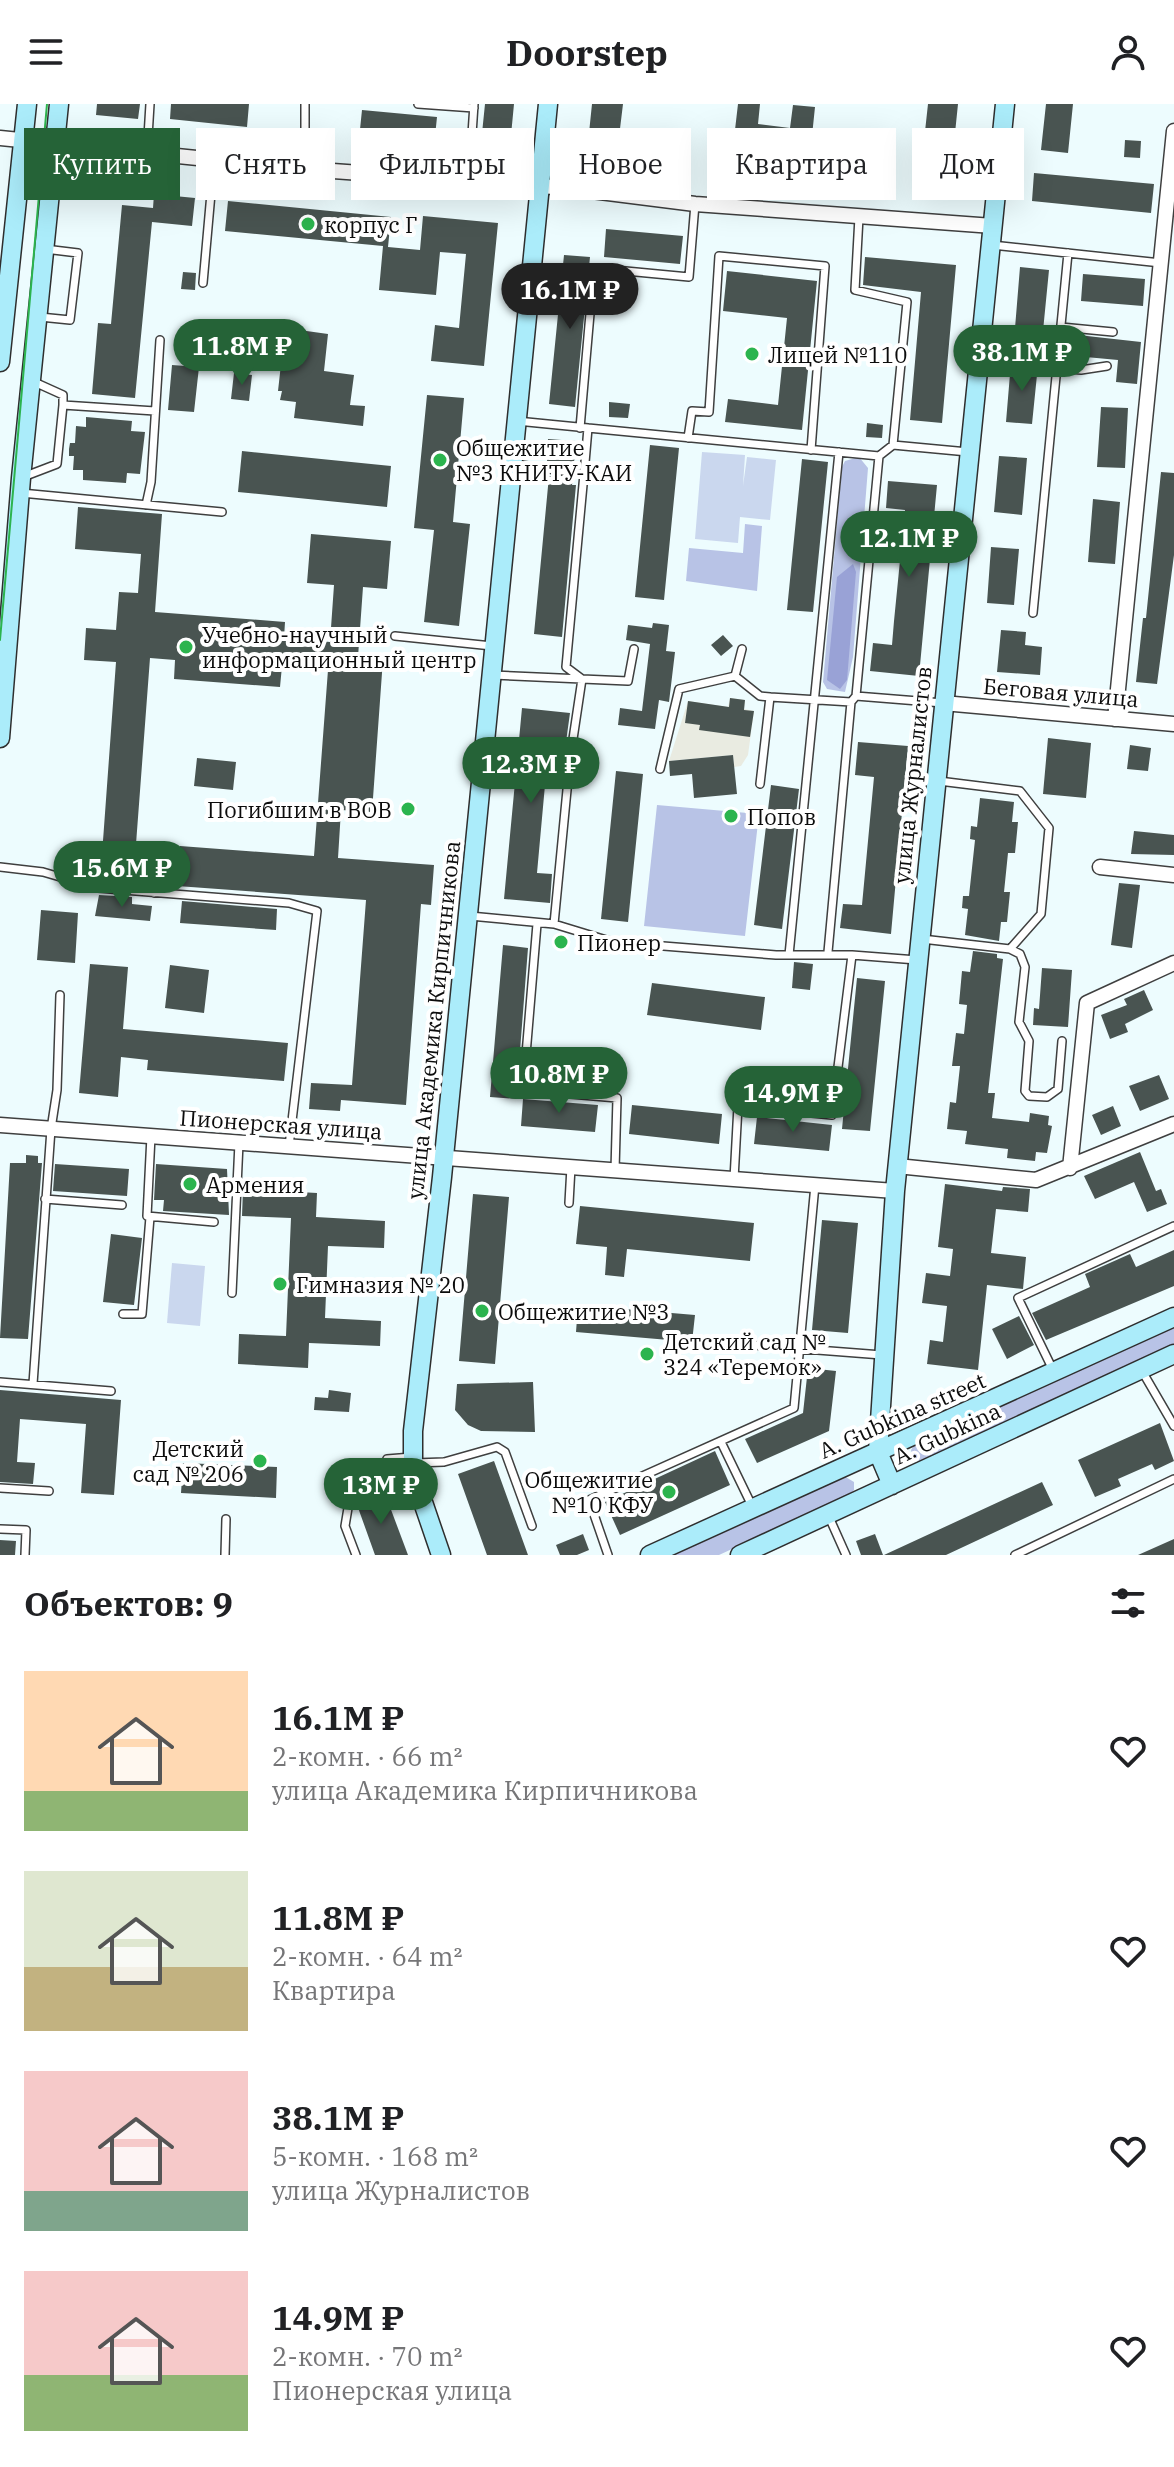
<!DOCTYPE html>
<html lang="ru">
<meta charset="utf-8">
<style>
body{margin:0;font-family:"IBM Plex Serif",serif;background:#f6f6f6;color:#202124;height:100vh;display:flex;flex-direction:column;font-size:30px;white-space:nowrap}
*{box-sizing:border-box;margin:0}
p{font-size:26px;color:#757577}
.icon{flex:none;width:44px;height:44px;fill:none;stroke:currentColor;stroke-width:2;stroke-linecap:round;stroke-linejoin:round}
.map{position:relative;height:1451px;overflow:hidden}
.drawer{display:flex;flex-direction:column;background:#fff;flex:1}
.drawer>*{flex:none}
.banner{position:absolute;left:24px;top:24px;width:1126px;height:72px;display:flex;gap:16px}
.price{position:absolute;translate:-50% -68px;padding:0 18px;border-radius:28px;background:#256337;color:#fff;font-size:26px;line-height:52px;filter:drop-shadow(0 2px 4px #0008)}
.price::after{content:'';position:absolute;left:50%;top:48px;width:24px;height:18px;margin-left:-12px;background:inherit;clip-path:polygon(0 0,100% 0,50% 100%)}
.price.on{background:#222;color:#fff}
ul{padding:0;list-style:none}
li{display:flex;align-items:center;gap:24px;height:200px;padding:0 24px}
li span{display:grid;place-items:center;flex:none;width:224px;height:160px;border-radius:0px;color:#555}
li>.icon{margin-inline-start:auto}
span .icon{width:96px;height:96px;fill:#fffc;stroke-width:1}
li b{font-size:34px}
h2{display:flex;justify-content:space-between;align-items:center;height:96px;padding:0 24px;font-size:34px}
.chip{padding:0 28px;border-radius:0px;background:#fff;box-shadow:0 8px 32px #0002;font-size:28px;line-height:72px}
.chip.on{background:#256337;color:#fff}
header{display:flex;justify-content:space-between;align-items:center;height:104px;padding:0 24px;background:#fff;font-size:36px;font-weight:700}
.map>svg:first-child{display:block}
.industrial{fill:#e9ebe1}
.green{fill:#b8c3e6}
.forest{fill:#99a2d6}
.pitch{fill:#cad7ee}
.building{fill:#495451}
.lines{fill:none;stroke-linecap:round;stroke-linejoin:round}
.lane-casing{stroke:#3f3f3f;stroke-width:10}
.street-casing{stroke:#3f3f3f;stroke-width:17}
.secondary-casing{stroke:#2e2e2e;stroke-width:21}
.lane{stroke:#fff;stroke-width:7}
.street{stroke:#fff;stroke-width:14}
.secondary{stroke:#abecfa;stroke-width:18}
.tram{stroke:#2cb44e;stroke-width:2}
.poi-dot{fill:#2cb44e;stroke:#fff;stroke-width:3}
.labels{text-anchor:middle;dominant-baseline:central;stroke-width:8;stroke-linejoin:round;paint-order:stroke}
.poi-label{font-size:22px;fill:#0c0c0c;stroke:#fff;text-anchor:start}
.street-label{font-size:22px;fill:#0c0c0c;stroke:#fff}
</style>
<header><svg class="icon" aria-label="menu" viewBox="0 0 24 24"><path d="M4 6h16M4 12h16M4 18h16"/></svg>Doorstep<svg class="icon" aria-label="person" viewBox="0 0 24 24"><circle cx="12" cy="8" r="4"/><path d="M4 21q1-7 8-7t8 7"/></svg></header>
<div class="map">
<svg width="1174" height="1451" viewBox="0 0 1174 1451">
<rect width="100%" height="100%" fill="#edfcfe"/>
<path class="industrial" d="M730 594 745 596 744 605 754 607 748 651 741 662 734 663 733 651 669 657 688 597 728 603Z"/>
<path class="green" d="M859 353 868 364 853 553 845 588 827 585 823 578 842 363 845 357Z
M745 420 762 422 757 487 686 477 689 444 743 449Z
M657 701 759 710 745 832 644 822Z
M1174 1222V1243L921 1358 913 1354 911 1346 915 1340Z
M844 1372 854 1378V1386L849 1391 719 1451H672Z"/>
<path class="forest" d="M853 460 856 468 847 576 840 585 827 576 837 473Z"/>
<path class="pitch" d="M702 348 745 351 743 382 747 353 776 356 770 416 740 413 738 439 695 435Z
M172 1159 205 1162 200 1222 167 1219Z"/>
<path class="building" d="M97 0H140L138 15 96 11Z
M171 0H249L247 23 170 15Z
M485 0H514L509 52 480 49Z
M592 0H623L619 33 589 29Z
M738 0H760L758 20 790 24 793 1 815 3 810 51 733 43Z
M928 0H958L951 68 921 64Z
M1046 0H1073L1068 49 1041 46Z
M362 6 437 13 434 42 359 35Z
M1125 36 1141 37 1140 54 1124 53Z
M1034 69 1154 80 1151 109 1032 97Z
M154 90 195 94 192 122 152 118 135 294 92 290 98 219 111 220 122 101 153 104Z
M228 97 391 113 388 143 420 146 423 112 498 119 484 262 431 257 435 221 459 224 466 150 440 148 436 191 379 186 383 142 225 127Z
M606 125 683 132 680 160 604 153Z
M564 151 590 153 575 303 549 300Z
M865 153 956 161 942 319 910 316 921 188 863 181Z
M1020 163 1049 166 1043 227 1015 224Z
M727 167 817 177 802 326 725 318 728 295 778 301 787 214 723 207Z
M183 168 196 169 195 186 181 185Z
M1083 170 1145 175 1143 202 1081 197Z
M285 224 328 230 324 267 354 271 350 301 365 302 363 322 294 314 296 298 280 296 282 287H278Z
M1078 231 1141 238 1137 280 1116 278 1118 256 1075 252Z
M1011 258 1038 261 1032 320 1006 318Z
M172 261 199 263 194 308 168 306Z
M234 269 252 271 249 297 231 295Z
M427 291 464 294 453 418 470 420 459 522 424 518 434 426 414 424Z
M609 298 630 300 628 314 609 313Z
M1101 303 1128 304 1125 364 1097 363Z
M86 313 132 317 131 327 145 328 140 370 127 369 126 379 83 376V366H73L74 352H69V345L70 339H75L76 322 86 323Z
M867 319 883 321 882 334 866 333Z
M548 335 575 337 574 362 547 358Z
M650 341 679 344 664 496 635 493Z
M242 347 391 362 387 403 238 388Z
M999 352 1027 354 1022 411 994 408Z
M802 355 828 358 813 508 787 506Z
M1161 368 1174 369V451L1157 580 1136 578 1143 514H1146Z
M549 372 573 375 572 381H576L562 533 534 530Z
M888 377 937 381 919 572 870 567 873 539 892 541 894 517 905 406 886 404Z
M1093 395 1120 398 1115 460 1088 458Z
M78 403 162 410 155 508 285 518 284 534 330 538 334 481 307 479 311 430 391 437 387 485 363 483 358 553 383 555 372 708 341 706 338 754 434 761 431 801 421 800 406 1001 341 996 340 1007 309 1005 311 979 352 981 366 796 177 782 180 742 314 752 328 566 282 562 280 583 174 575 175 556 150 554 133 780 100 778 116 558 84 556 86 524 116 526 119 488 138 489 141 450 75 445Z
M991 443 1019 445 1014 501 987 499Z
M653 519 669 521 666 547 675 548 669 598 659 596 655 625 618 621 620 604 642 607 650 540 626 536 628 521 652 524Z
M1001 526 1026 528 1025 541 1042 543 1040 571 997 568Z
M723 531 733 542 721 552 711 541Z
M730 594 745 596 744 606 754 607 750 633 699 626 700 621 685 619 688 597 729 603Z
M522 604 570 609 566 638 549 637 537 769 552 770 550 799 504 795Z
M1048 634 1091 639 1086 694 1043 690Z
M858 638 908 642 891 830 840 824 843 800 862 801 874 673 855 671Z
M1130 641 1151 644 1148 667 1127 665Z
M733 651 737 690 694 694 692 670 670 672 669 657Z
M197 654 236 658 233 686 194 682Z
M616 667 643 670 628 818 601 815Z
M771 681 799 685 782 825 754 821Z
M980 694 1014 698 1012 718H1018L1015 749H1008L1004 788H1010L1007 818H1001L999 837 965 831 968 805 962 804 963 792H969L975 736 970 735 971 722 977 723Z
M1134 727 1174 731V751L1131 750Z
M1119 779 1140 781 1132 844 1111 841Z
M99 791 132 793V800L152 802 150 817 95 812Z
M182 797 277 805 276 826 180 819Z
M41 806 78 809 75 859 37 856Z
M503 841 528 844 517 985 519 995 490 993Z
M973 847 997 850V854L1003 855 988 989H995L992 1014 1029 1018 1030 1009 1049 1012 1048 1021 1052 1022 1047 1049 1036 1048 1035 1057 1007 1054 1008 1045 965 1040 967 1027 947 1025 950 998 956 999 960 962H952L956 929 964 930 967 901 959 900 962 867 970 868Z
M794 858 813 860 810 886 792 884Z
M90 860 128 863 123 925 288 939 284 977 147 966 148 956 121 953 118 993 79 989Z
M170 861 209 866 204 909 165 904Z
M1042 864 1072 866 1068 923 1033 921 1034 904 1039 905Z
M857 874 885 877 870 1027 842 1025Z
M652 879 765 893 761 926 647 911Z
M1144 886 1153 906 1125 920 1128 928 1110 935 1101 911 1127 901 1124 895Z
M1159 971 1169 995 1140 1007 1129 982Z
M523 995 598 1001 595 1028 521 1022Z
M632 1001 722 1010 719 1040 629 1030Z
M1113 1002 1121 1022 1101 1031 1092 1011Z
M757 1013 832 1021 829 1047 754 1040Z
M1140 1048 1156 1087 1161 1085 1167 1100 1147 1108 1134 1078 1095 1095 1084 1072Z
M26 1051 38 1052V1059H42L28 1235 0 1234 10 1059H26Z
M55 1060 129 1065 127 1092 53 1087Z
M156 1060 227 1065 229 1111 163 1107 164 1096H154Z
M945 1080 1002 1087 1003 1083 1030 1085 1028 1108 996 1105 991 1149 1026 1153 1023 1185 987 1181 978 1266 927 1260 930 1236 943 1238 947 1202 922 1199 926 1169 950 1172 953 1145 938 1143Z
M243 1085 317 1089 316 1113 385 1117 384 1144 328 1142 325 1214 381 1217 380 1242 309 1239 308 1264 238 1260 239 1230 286 1232 291 1114 242 1112Z
M473 1090 509 1093 495 1260 459 1257Z
M580 1102 754 1119 750 1157 627 1145 624 1173 605 1171 607 1143 576 1140Z
M822 1116 858 1119 848 1229 812 1226Z
M111 1130 142 1134 134 1201 103 1198Z
M1174 1146V1182L1046 1236 1032 1209 1090 1183 1085 1170 1130 1150 1136 1163Z
M578 1201 695 1211 692 1238 576 1228Z
M1019 1212 1034 1241 1007 1255 992 1225Z
M808 1264 836 1267 829 1327 757 1359 745 1335 803 1309Z
M533 1278 535 1328 481 1327 468 1321 455 1306 457 1280Z
M0 1286 121 1296 114 1391 81 1389 86 1320 20 1315 17 1358 35 1359 33 1380 0 1378Z
M329 1286 351 1289 349 1308 314 1306 315 1293 328 1294Z
M1160 1319 1174 1357 1155 1366 1152 1360 1118 1375 1121 1382 1095 1393 1078 1356Z
M715 1347 730 1381 620 1431 605 1398Z
M494 1357 528 1451H487L458 1370Z
M183 1359 277 1363 276 1394 181 1389Z
M1042 1378 1053 1401 946 1451H884Z
M384 1387 408 1451H375L356 1398Z
M583 1430 589 1446 577 1451H560L556 1441Z
M875 1430 883 1451H861L856 1437Z
M1174 1435V1451H1138Z
M0 1436 16 1437 15 1451H0Z"/>
<g class="lines">
<defs>
<path id="lane" d="M305 0V65
M418 0 474 4
M147 49 150 0
M469 76 474 0
M859 113 855 186 907 198 893 341
M992 141 1161 159
M203 179 214 56
M40 213 70 216 78 149 45 145
M1061 223 1113 228
M1057 264 1081 266 1107 262
M63 301 155 307
M517 317 588 324 584 370
M580 324 594 164 689 173 695 100
M588 324 879 352 893 341 968 348
M688 334 692 307 709 308 719 152 825 162 811 346
M879 352 856 592 943 599
M514 360 584 370 566 563 582 575 628 577 634 545
M23 373 57 360 63 301V291L32 277
M21 389 222 408
M146 401 151 378 160 236
M1033 509 1068 149
M395 532 492 542
M735 572 742 545
M660 665 679 585 735 572 760 592 770 593
M939 677 1020 687 1049 724 1041 810 1010 845
M760 680 770 593 851 598
M0 763 43 768 98 784 289 799 317 807 289 1042
M154 789 156 768
M470 812 554 820 570 655 582 575 493 571
M537 820 523 986 617 994 615 1066
M554 820 613 838 776 851H852
M922 835 1010 845 1020 850 1025 863 1019 918 1029 937 1025 987 1029 992 1047 993 1058 985 1062 937
M828 848 851 598 856 592
M789 851 839 348
M151 1032 147 1112 214 1118
M734 1075 738 1002 832 1011 852 851 917 856
M45 1095 122 1101
M569 1099 571 1063
M232 1189 239 1039
M123 1210H142L150 1113
M740 1240 882 1251
M1142 1267 1174 1322
M1054 1268 1018 1194 1174 1122
M0 1278 111 1287
M33 1280 51 1025 57 986 60 891
M721 1338 753 1404
M387 1355 412 1353
M415 1359 444 1358 497 1343 505 1348 532 1422
M0 1384 49 1387
M829 1413 846 1451
M0 1425 26 1426 25 1451
M225 1451 226 1415
M356 1451 345 1422 350 1392 410 1370
M608 1451 589 1396 794 1304 815 1081
M1015 1451 1174 1375"/>
<path id="street" d="M0 34 305 65 568 84 695 100 993 122
M943 599 1174 620
M1115 615 1174 27
M1100 763 1174 771
M0 1021 895 1087
M897 1062 1036 1076 1174 1020
M1070 1064 1087 899 1174 859"/>
<path id="secondary" d="M0 258 27 0
M0 634 21 374 59 0
M892 1381 878 1348 895 1087 1005 0
M441 1451 413 1369V1327L442 1073 548 0
M650 1451 1174 1213
M740 1451 1174 1250"/>
</defs>
<use href="#lane" class="lane-casing"/>
<use href="#street" class="street-casing"/>
<use href="#secondary" class="secondary-casing"/>
<use href="#lane" class="lane"/>
<use href="#street" class="street"/>
<use href="#secondary" class="secondary"/>
<path class="tram" d="M0 536 47 0"/>
</g>
<g class="poi-dot">
<circle cx="308" cy="120" r="8"/>
<circle cx="752" cy="250" r="8"/>
<circle cx="440" cy="356" r="8"/>
<circle cx="186" cy="543" r="8"/>
<circle cx="408" cy="705" r="8"/>
<circle cx="731" cy="712" r="8"/>
<circle cx="561" cy="838" r="8"/>
<circle cx="190" cy="1080" r="8"/>
<circle cx="280" cy="1180" r="8"/>
<circle cx="482" cy="1207" r="8"/>
<circle cx="647" cy="1250" r="8"/>
<circle cx="260" cy="1357" r="8"/>
<circle cx="669" cy="1388" r="8"/>
</g>
<g class="labels">
<g class="poi-label">
<text x="324" y="120">корпус Г</text>
<text x="768" y="250">Лицей №110</text>
<text x="456" y="343">Общежитие<tspan x="456" dy="25">№3 КНИТУ-КАИ</tspan></text>
<text x="202" y="530">Учебно-научный<tspan x="202" dy="25">информационный центр</tspan></text>
<text x="392" y="705" text-anchor="end">Погибшим в ВОВ</text>
<text x="747" y="712">Попов</text>
<text x="577" y="838">Пионер</text>
<text x="206" y="1080">Армения</text>
<text x="296" y="1180">Гимназия № 20</text>
<text x="498" y="1207">Общежитие №3</text>
<text x="663" y="1237">Детский сад №<tspan x="663" dy="25">324 «Теремок»</tspan></text>
<text x="244" y="1344" text-anchor="end">Детский<tspan x="244" dy="25">сад № 206</tspan></text>
<text x="653" y="1375" text-anchor="end">Общежитие<tspan x="653" dy="25">№10 КФУ</tspan></text>
</g>
<g class="street-label">
<text transform="translate(1061 588) rotate(5)">Беговая улица</text>
<text transform="translate(912 671) rotate(-84)">улица Журналистов</text>
<text transform="translate(433 916) rotate(-84)">улица Академика Кирпичникова</text>
<text transform="translate(281 1020) rotate(4)">Пионерская улица</text>
<text transform="translate(902 1311) rotate(-24)">A. Gubkina street</text>
<text transform="translate(947 1329) rotate(-25)">A. Gubkina</text>
</g>
</g>
</svg>
<b class="price on" style="left:570px;top:227px">16.1M ₽</b>
<b class="price" style="left:242px;top:283px">11.8M ₽</b>
<b class="price" style="left:1022px;top:289px">38.1M ₽</b>
<b class="price" style="left:909px;top:475px">12.1M ₽</b>
<b class="price" style="left:531px;top:701px">12.3M ₽</b>
<b class="price" style="left:122px;top:805px">15.6M ₽</b>
<b class="price" style="left:559px;top:1011px">10.8M ₽</b>
<b class="price" style="left:793px;top:1030px">14.9M ₽</b>
<b class="price" style="left:381px;top:1422px">13M ₽</b>
<div class="banner">
<a class="chip on">Купить</a>
<a class="chip">Снять</a>
<a class="chip">Фильтры</a>
<a class="chip">Новое</a>
<a class="chip">Квартира</a>
<a class="chip">Дом</a>
</div>
</div>
<section class="drawer">
<h2>Объектов: 9<svg class="icon" aria-label="filters" viewBox="0 0 24 24"><path d="M4 7h16M4 17h16"/><circle cx="9" cy="7" r="2"/><circle cx="15" cy="17" r="2"/></svg></h2>
<ul>
<li><span style="background:linear-gradient(#ffd9b3 75%,#8fb573 0)"><svg class="icon" aria-label="home" viewBox="0 0 24 24"><path d="M3 11l9-7 9 7M6 9v11h12V9"/></svg></span><div><b>16.1M ₽</b><p>2-комн. · 66 m²</p><p>улица Академика Кирпичникова</p></div><svg class="icon" aria-label="heart" viewBox="0 0 24 24"><path d="M12 20l-8-8c-3-5 5-10 8-4 3-6 11-1 8 4z"/></svg></li>
<li><span style="background:linear-gradient(#dfe7d0 60%,#c2b280 0)"><svg class="icon" aria-label="home" viewBox="0 0 24 24"><path d="M3 11l9-7 9 7M6 9v11h12V9"/></svg></span><div><b>11.8M ₽</b><p>2-комн. · 64 m²</p><p>Квартира</p></div><svg class="icon" aria-label="heart" viewBox="0 0 24 24"><path d="M12 20l-8-8c-3-5 5-10 8-4 3-6 11-1 8 4z"/></svg></li>
<li><span style="background:linear-gradient(#f6c9c9 75%,#7fa58c 0)"><svg class="icon" aria-label="home" viewBox="0 0 24 24"><path d="M3 11l9-7 9 7M6 9v11h12V9"/></svg></span><div><b>38.1M ₽</b><p>5-комн. · 168 m²</p><p>улица Журналистов</p></div><svg class="icon" aria-label="heart" viewBox="0 0 24 24"><path d="M12 20l-8-8c-3-5 5-10 8-4 3-6 11-1 8 4z"/></svg></li>
<li><span style="background:linear-gradient(#f6c9c9 65%,#8fb573 0)"><svg class="icon" aria-label="home" viewBox="0 0 24 24"><path d="M3 11l9-7 9 7M6 9v11h12V9"/></svg></span><div><b>14.9M ₽</b><p>2-комн. · 70 m²</p><p>Пионерская улица</p></div><svg class="icon" aria-label="heart" viewBox="0 0 24 24"><path d="M12 20l-8-8c-3-5 5-10 8-4 3-6 11-1 8 4z"/></svg></li>
</ul>
</section>
